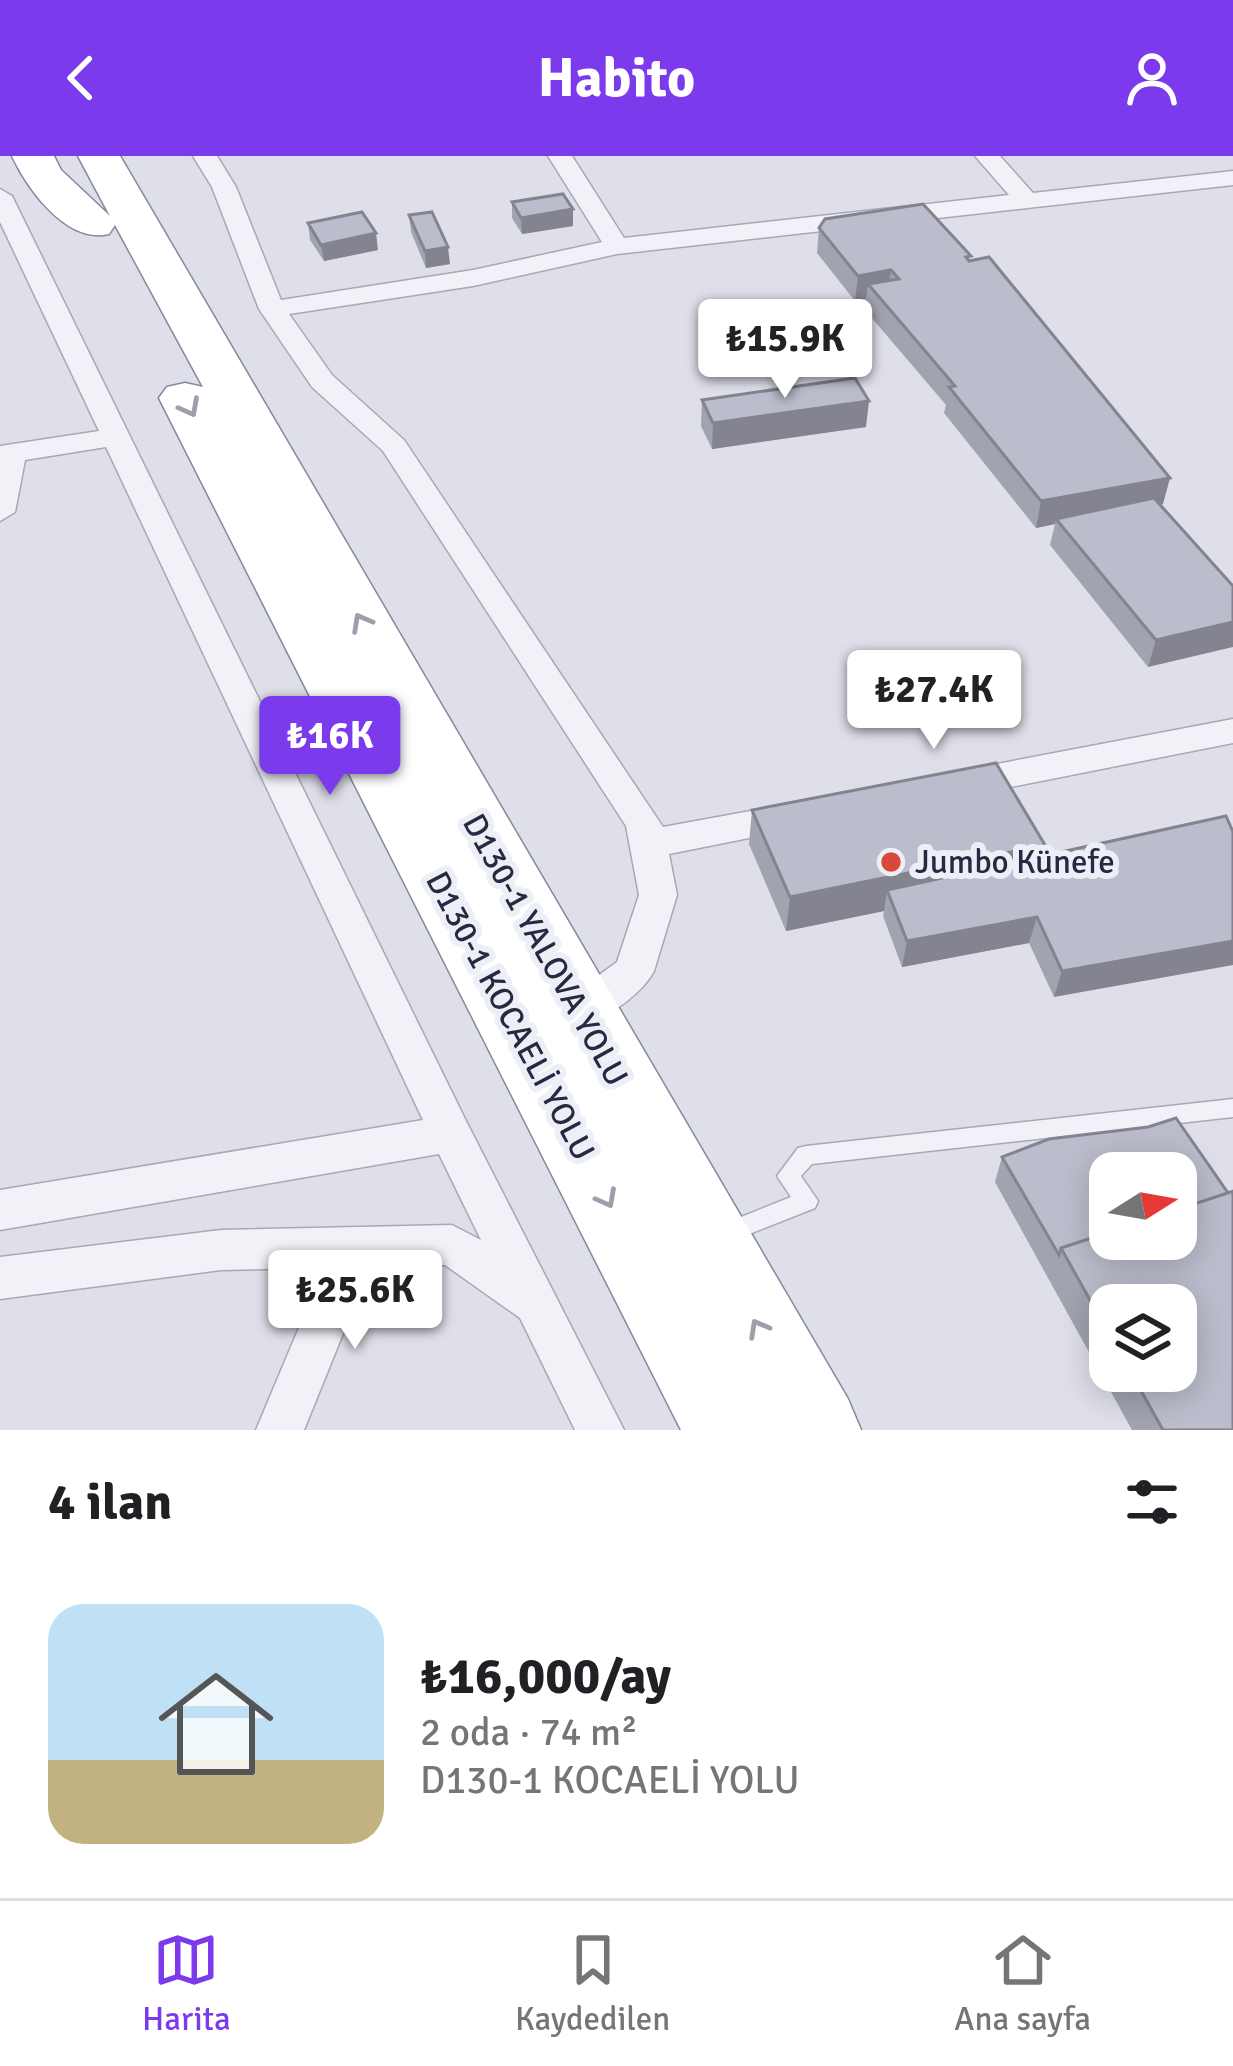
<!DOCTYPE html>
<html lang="tr">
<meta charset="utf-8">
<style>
body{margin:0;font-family:Signika,sans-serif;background:#f6f6f6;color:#202124;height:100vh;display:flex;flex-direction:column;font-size:45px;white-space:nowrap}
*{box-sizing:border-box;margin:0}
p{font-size:39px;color:#757577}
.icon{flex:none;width:66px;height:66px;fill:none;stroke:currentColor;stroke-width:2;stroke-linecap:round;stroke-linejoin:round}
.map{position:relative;height:1274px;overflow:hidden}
.side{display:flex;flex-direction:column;background:#fff;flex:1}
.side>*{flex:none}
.needle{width:78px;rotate:79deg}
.buttons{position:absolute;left:1089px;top:996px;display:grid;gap:24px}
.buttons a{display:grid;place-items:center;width:108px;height:108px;border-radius:24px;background:#fff;box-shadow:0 6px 30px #0003;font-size:60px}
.price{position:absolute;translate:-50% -102px;padding:0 27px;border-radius:12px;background:#fff;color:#222;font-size:39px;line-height:78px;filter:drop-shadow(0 3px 6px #0008)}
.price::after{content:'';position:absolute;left:50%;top:72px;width:36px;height:27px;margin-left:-18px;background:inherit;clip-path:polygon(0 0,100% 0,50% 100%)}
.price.active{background:#7c3aed;color:#fff}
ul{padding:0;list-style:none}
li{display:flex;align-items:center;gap:36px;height:300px;padding:0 48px}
li span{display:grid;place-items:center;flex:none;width:336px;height:240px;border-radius:36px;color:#555}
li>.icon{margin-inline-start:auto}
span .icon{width:144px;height:144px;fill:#fffc;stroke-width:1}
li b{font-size:51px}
h2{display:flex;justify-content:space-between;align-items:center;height:144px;padding:0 48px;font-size:51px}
header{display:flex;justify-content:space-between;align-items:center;height:156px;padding:0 48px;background:#7c3aed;color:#fff;font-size:54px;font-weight:700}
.tabs{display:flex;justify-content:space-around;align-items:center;height:168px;border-top:3px solid #e0e0e0;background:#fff;font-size:33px;color:#757577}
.tabs a{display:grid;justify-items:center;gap:6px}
.tabs .active{color:#7c3aed}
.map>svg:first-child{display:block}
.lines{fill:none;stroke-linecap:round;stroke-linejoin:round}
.lane-casing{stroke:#a7a8b7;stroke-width:3}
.street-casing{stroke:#a7a8b7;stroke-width:3}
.highway-casing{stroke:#8488a0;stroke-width:3}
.lane{fill:#f1f1f7;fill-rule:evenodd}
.street{fill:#f1f1f7;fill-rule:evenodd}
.highway{fill:#fff;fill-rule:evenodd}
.wall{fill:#a1a3af;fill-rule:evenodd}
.shaded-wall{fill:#83848f}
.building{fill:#bbbdcc;stroke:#83848f;stroke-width:3}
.oneway{stroke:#9d9faa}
.poi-dot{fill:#d74a39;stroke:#edeff6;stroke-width:4.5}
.labels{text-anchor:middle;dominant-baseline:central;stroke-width:12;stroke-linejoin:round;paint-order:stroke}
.poi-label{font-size:33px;fill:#262941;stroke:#edeff6;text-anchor:start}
.street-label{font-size:33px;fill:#262941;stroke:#edeff6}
</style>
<header><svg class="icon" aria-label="back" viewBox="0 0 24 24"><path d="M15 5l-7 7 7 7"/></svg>Habito<svg class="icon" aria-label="person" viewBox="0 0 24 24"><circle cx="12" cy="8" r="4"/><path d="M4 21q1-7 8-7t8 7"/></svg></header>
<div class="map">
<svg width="1233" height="1274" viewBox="0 0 1233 1274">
<rect width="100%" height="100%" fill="#dedfe9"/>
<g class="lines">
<defs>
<path id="lane" d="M1233 943V961L812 1008 801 1020 818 1045 815 1052 724 1088 716 1085 713 1078 716 1071 791 1041 777 1020 798 992 806 990Z"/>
<path id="street" d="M193 0H217L236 31 281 144 473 114 602 86 548 0H572L624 82 1009 39 975 0H1000L1033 37 1233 15V29L617 98 473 130 289 158 332 219 404 284 663 671 799 646 812 650 817 659 812 668 799 672 669 698 677 739 654 815C641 840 594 875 566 865L560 854 566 843 617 806 639 739 626 670 383 295 312 231 259 153 212 31Z
M0 33 12 40 466 965 624 1274H575L520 1162 445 1109 370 1111 304 1274H256L324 1112 221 1114 0 1143V1101L221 1074 452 1069 481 1084 439 998 0 1074V1034L423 964 106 291 25 304 15 356 0 365V290L99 275 0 66Z
M1233 563V587L960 641 947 637 942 628 947 619 960 615Z"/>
<path id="highway" d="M12 0H54L61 14 110 60 78 0H120L848 1243 861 1274H681L159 242 167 231 185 227 203 231 115 69 109 78C67 88 28 34 12 0Z"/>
</defs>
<use href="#lane" class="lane-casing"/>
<use href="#street" class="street-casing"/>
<use href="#highway" class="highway-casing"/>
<use href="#lane" class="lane"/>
<use href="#street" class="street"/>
<use href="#highway" class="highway"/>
</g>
<path class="wall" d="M512 46 573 70 522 78 512 62Z
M409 59 450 108 426 112 411 76Z
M308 67 378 94 324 105 310 84Z
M819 72 970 105 1163 348 1160 349 1233 430 1148 511 1050 389 1055 368 1036 372 944 257 946 249 865 154 866 143 855 145 817 97Z
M702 244 866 271 712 293 701 270Z
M752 654 1045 689 1042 700 1226 660 1054 841 1029 787 902 811 883 760 884 755 786 775 749 688Z
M1002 1001 1233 1274H1132L995 1026ZM1110 1149 1176 1215H1110Z"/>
<path class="shaded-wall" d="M573 53V70L522 78 521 62Z
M376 77 378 94 324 105 321 89Z
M448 91 450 108 426 112 425 95Z
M891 114 888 139 868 128 866 143 855 145 858 120Z
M869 245 866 271 712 293 713 267Z
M1170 322 1163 348 1060 367 1056 363 1055 368 1036 372 1041 345Z
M1233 466V491L1148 511 1156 484Z
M1045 689 1036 723 887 734 884 755 786 775 790 741Z
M1037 761 1029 787 902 811 907 785Z
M1233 785V809L1054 841 1062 815Z"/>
<path class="building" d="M563 38 573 53 521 62 512 46Z
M923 48 971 100 966 101 969 105 989 101 1170 322 1041 345 949 231 955 230 868 128 899 123 891 114 858 120 819 72 825 63Z
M362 56 376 77 321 89 308 67Z
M432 56 448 91 425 95 409 59Z
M855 222 869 245 713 267 702 244Z
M1154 342 1233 430V466L1156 484 1056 363Z
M996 607 1045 689 790 741 752 654Z
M1226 660 1233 676V785L1062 815 1037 761 907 785 887 734Z
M1176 962 1228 1037 1176 1054V1017H1110V1076L1061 1092 1059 1099 1002 1001 1049 983 1148 971Z
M1233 1035V1274H1163L1130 1215H1176V1149H1110V1180L1061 1092 1110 1076V1083H1176V1054Z"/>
<defs><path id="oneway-chevron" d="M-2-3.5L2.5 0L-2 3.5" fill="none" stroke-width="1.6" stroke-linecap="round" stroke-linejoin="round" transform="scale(3)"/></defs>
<g class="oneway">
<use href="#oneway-chevron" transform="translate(190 252) rotate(62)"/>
<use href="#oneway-chevron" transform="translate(361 466) rotate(-119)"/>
<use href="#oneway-chevron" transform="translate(607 1043) rotate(62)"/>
<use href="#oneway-chevron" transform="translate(758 1172) rotate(-119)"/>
</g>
<circle class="poi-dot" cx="891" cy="706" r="12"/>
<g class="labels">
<g class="poi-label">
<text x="915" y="706">Jumbo Künefe</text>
</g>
<g class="street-label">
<text transform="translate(545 794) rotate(61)">D130-1 YALOVA YOLU</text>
<text transform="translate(510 860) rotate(62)">D130-1 KOCAELİ YOLU</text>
</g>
</g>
</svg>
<div class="buttons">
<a><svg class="needle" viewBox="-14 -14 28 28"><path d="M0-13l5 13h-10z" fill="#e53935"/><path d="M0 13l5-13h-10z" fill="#757577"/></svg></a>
<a><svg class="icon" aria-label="layers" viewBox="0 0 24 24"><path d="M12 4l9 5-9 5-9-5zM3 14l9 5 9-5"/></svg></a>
</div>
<b class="price" style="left:785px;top:245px">₺15.9K</b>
<b class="price" style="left:934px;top:596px">₺27.4K</b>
<b class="price active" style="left:330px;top:642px">₺16K</b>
<b class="price" style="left:355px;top:1196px">₺25.6K</b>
</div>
<section class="side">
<h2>4 ilan<svg class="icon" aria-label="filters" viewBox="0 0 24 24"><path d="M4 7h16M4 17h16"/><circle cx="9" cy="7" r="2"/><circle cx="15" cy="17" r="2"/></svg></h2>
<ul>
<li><span style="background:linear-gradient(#bfe0f5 65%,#c2b280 0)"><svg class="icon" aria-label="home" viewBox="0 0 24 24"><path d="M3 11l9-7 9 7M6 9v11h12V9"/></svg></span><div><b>₺16,000/ay</b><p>2 oda · 74 m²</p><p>D130-1 KOCAELİ YOLU</p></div></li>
</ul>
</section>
<nav class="tabs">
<a class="active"><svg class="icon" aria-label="map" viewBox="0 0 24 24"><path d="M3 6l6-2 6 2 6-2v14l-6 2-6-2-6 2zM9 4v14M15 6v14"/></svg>Harita</a>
<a><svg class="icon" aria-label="saved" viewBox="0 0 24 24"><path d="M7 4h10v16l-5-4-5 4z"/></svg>Kaydedilen</a>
<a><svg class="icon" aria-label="home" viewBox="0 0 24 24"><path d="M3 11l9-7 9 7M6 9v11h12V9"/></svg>Ana sayfa</a>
</nav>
